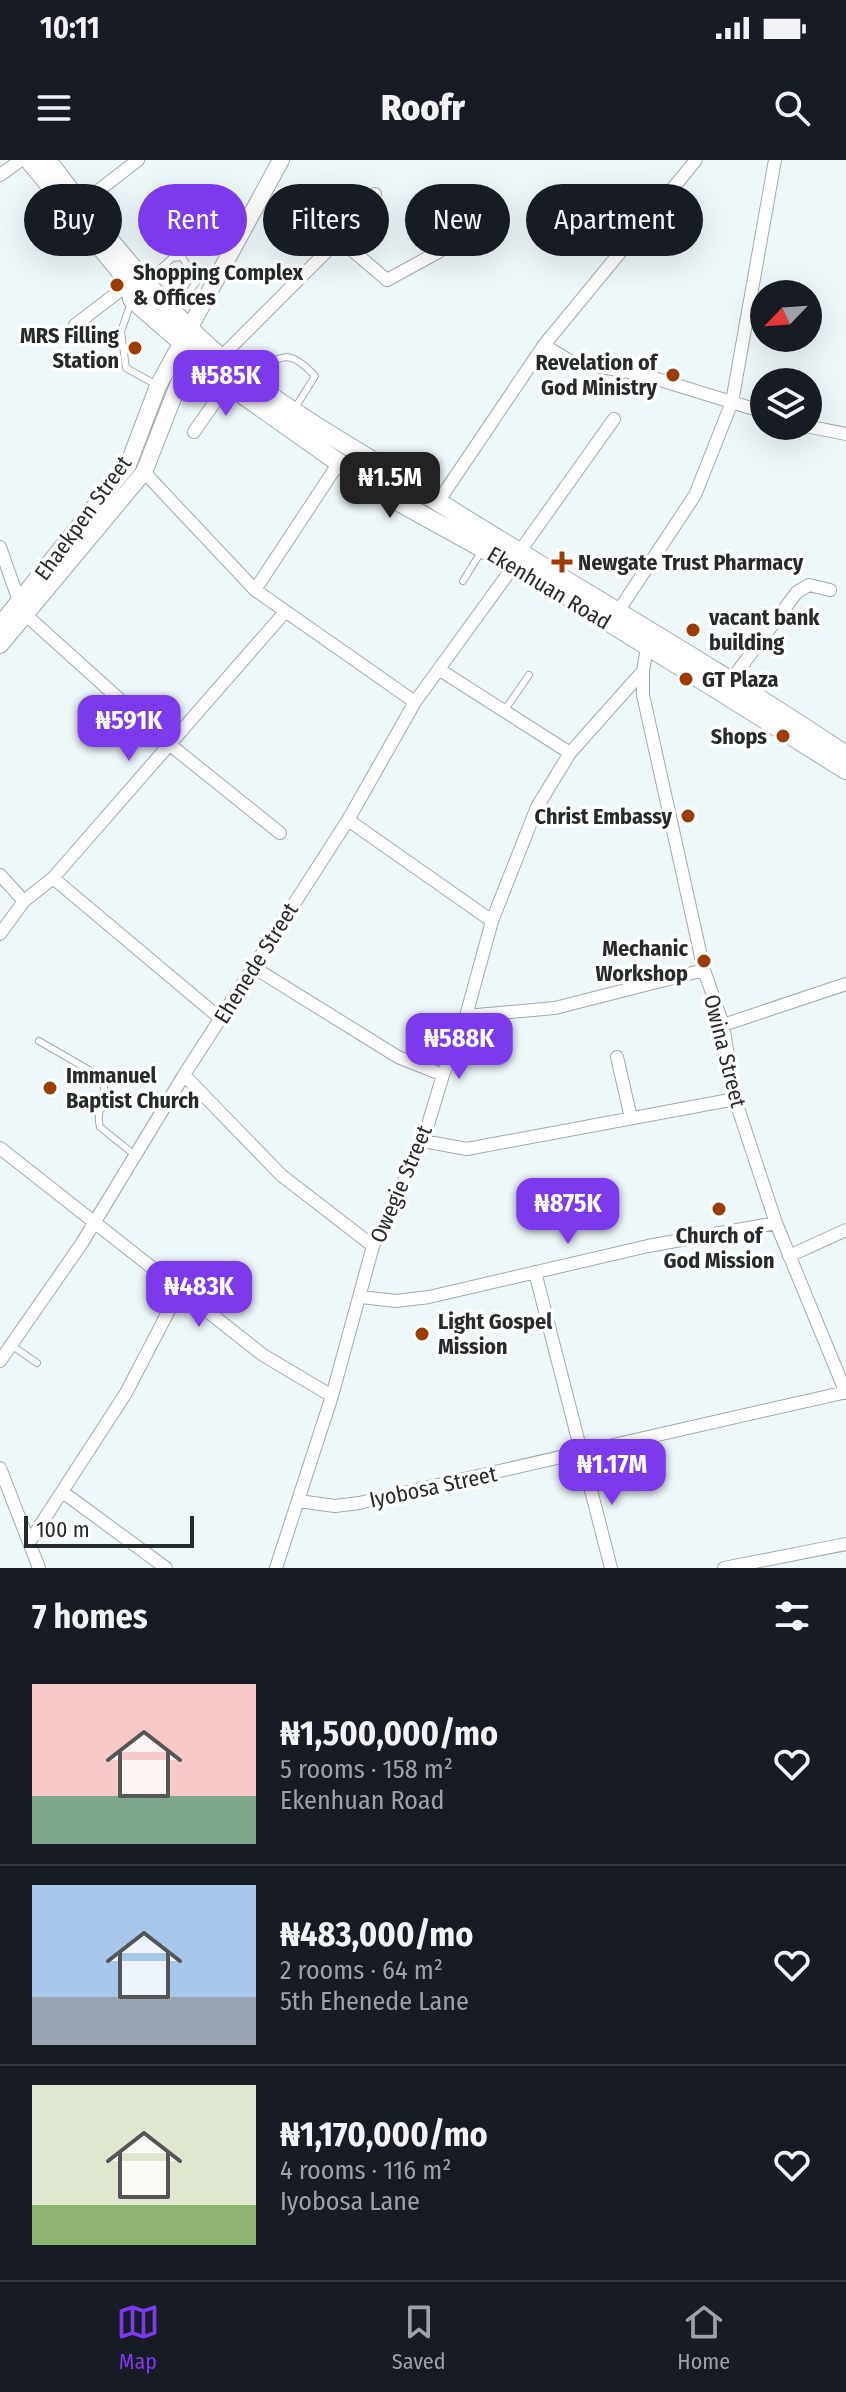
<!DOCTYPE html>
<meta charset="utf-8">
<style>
body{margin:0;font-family:"Fira Sans Condensed",sans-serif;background:#242831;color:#f1f3f6;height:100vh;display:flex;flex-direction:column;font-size:30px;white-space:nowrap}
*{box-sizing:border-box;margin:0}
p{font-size:26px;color:#9ea1a6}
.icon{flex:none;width:44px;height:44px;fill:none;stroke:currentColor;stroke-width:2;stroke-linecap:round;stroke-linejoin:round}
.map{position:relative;height:1408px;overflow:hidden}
.panel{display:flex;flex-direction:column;background:#171b24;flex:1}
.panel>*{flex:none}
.guide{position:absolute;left:24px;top:24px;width:798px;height:72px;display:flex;gap:16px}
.needle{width:52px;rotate:245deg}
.fabs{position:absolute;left:750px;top:120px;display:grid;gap:16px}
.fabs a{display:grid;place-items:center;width:72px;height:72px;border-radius:50%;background:#171b24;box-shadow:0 8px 32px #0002;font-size:40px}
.scale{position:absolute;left:24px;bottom:20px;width:170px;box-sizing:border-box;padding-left:8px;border:4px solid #262a2b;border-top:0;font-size:22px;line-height:28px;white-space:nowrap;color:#262a2b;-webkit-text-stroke:6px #fff;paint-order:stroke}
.price{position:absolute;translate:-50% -68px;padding:0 18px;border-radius:16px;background:#7c3aed;color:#fff;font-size:26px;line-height:52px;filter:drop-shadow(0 2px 4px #0008)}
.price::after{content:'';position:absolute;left:50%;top:48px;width:24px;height:18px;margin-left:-12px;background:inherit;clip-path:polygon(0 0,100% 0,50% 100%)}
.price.selected{background:#222;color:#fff}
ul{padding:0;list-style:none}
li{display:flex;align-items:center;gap:24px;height:200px;padding:0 32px}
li+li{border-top:2px solid #363941}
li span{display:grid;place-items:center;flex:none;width:224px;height:160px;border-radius:0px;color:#555}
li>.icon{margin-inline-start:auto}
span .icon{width:96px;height:96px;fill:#fffc;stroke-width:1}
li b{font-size:34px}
h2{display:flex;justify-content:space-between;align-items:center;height:96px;padding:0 32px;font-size:34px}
.chip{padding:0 28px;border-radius:36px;background:#171b24;box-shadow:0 8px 32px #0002;font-size:28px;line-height:72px}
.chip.selected{background:#7c3aed;color:#fff}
.status{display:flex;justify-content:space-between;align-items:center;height:56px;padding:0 40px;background:#171b24;direction:ltr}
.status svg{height:22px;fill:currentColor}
header{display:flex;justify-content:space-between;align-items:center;height:104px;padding:0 32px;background:#171b24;font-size:36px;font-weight:800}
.tab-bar{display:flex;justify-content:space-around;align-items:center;height:112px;border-top:2px solid #363941;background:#171b24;font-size:22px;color:#9ea1a6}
.tab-bar a{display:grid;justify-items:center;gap:4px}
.tab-bar .selected{color:#7c3aed}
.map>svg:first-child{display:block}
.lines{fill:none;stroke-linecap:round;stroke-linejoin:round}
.service-casing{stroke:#a2abad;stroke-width:8}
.minor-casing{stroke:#a2abad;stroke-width:14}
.tertiary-casing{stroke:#a2abad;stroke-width:18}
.secondary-casing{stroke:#a2abad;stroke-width:20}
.service{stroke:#fff;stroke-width:6}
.minor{stroke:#fff;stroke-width:12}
.tertiary{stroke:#fff;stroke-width:16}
.secondary{stroke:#fff;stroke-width:18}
.poi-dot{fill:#9e3b00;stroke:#fff;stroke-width:3}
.labels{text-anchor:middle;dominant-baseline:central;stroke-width:7;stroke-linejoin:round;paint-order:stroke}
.poi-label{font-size:22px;font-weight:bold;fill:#262a2b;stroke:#fff;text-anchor:start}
.street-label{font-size:22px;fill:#262a2b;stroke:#fff}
</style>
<div class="status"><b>10:11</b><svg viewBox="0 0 49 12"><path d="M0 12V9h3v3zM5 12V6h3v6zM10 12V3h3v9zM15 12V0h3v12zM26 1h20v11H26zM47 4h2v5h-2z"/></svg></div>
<header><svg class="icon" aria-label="menu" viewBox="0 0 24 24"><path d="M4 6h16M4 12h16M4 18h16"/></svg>Roofr<svg class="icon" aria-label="search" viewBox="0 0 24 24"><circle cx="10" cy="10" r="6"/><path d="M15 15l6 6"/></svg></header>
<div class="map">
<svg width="846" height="1408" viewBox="0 0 846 1408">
<rect width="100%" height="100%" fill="#eef7fa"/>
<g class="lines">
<defs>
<path id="service" d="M148 120 172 98 182 97 197 121 175 151
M131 142 121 172 126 208 155 224
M250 218C279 197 287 185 315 216L295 248
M463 421 481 392
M504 551 529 515
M39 881 103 918C108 935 95 950 100 967L136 996
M11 1185 37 1203"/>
<path id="minor" d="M0 15 21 0
M81 44 138 0
M339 79 387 120 440 91
M75 165 130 123
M544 185 570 201 644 215 764 252
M221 197 339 79 375 34
M806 266 846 274
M194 272 228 223
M144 312 255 430 415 542
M438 342 544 185 696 0
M0 387 20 444
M520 391 614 259
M255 430 338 304
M619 450 695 335 732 242 775 0
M27 456 169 584 280 673
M647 488 643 511V535L704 810 723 865 735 939 776 1063 846 1233
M440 510 570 593
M732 519 797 432 809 425 830 430
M348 660 492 761
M0 715 24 741
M53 718 221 859
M0 774 24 741 53 718 285 452
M253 807 398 897 443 915
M466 856 555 848 704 810
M723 865 846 824
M617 897 631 958
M184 915 281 1015 373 1086
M423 981 467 989 735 939
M0 988 263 1195 332 1236
M789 1096 846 1070
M535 1112 611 1408
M361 1137 396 1141 429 1137 648 1086 776 1063
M0 1201 82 1083 184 915 348 660 415 542 513 407
M0 1308 39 1408
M64 1333 166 1408
M299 1341 335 1346 359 1343 846 1232
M30 1381 126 1233 179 1131
M276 1408 332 1236 373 1086 423 981 443 915 466 856 492 761 537 647 570 593 643 511
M724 1408 846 1384"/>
<path id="tertiary" d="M0 465 128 305 158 226 281 0
M0 485 144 312 195 182"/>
<path id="secondary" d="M29 0 130 123 132 139 239 232 379 331 556 429 846 610
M47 0C93 61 141 122 196 175 253 231 326 272 394 314 543 410 698 496 846 595"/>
</defs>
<use href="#service" class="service-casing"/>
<use href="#minor" class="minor-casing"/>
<use href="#tertiary" class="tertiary-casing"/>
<use href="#secondary" class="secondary-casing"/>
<use href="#service" class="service"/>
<use href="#minor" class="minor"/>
<use href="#tertiary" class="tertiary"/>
<use href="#secondary" class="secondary"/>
</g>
<g class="poi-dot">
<circle cx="117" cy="125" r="8"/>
<circle cx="135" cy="188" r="8"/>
<circle cx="673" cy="215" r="8"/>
<path d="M558 390h8v8h8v8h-8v8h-8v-8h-8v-8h8z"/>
<circle cx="693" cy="470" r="8"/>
<circle cx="686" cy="519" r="8"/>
<circle cx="783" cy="576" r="8"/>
<circle cx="688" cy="656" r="8"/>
<circle cx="704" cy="801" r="8"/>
<circle cx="50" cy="928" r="8"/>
<circle cx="719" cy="1049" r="8"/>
<circle cx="422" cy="1174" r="8"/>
</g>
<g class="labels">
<g class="poi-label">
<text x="133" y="112">Shopping Complex<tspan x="133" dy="25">&amp; Offices</tspan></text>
<text x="119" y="175" text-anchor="end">MRS Filling<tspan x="119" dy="25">Station</tspan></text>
<text x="657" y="202" text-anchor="end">Revelation of<tspan x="657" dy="25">God Ministry</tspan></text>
<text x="578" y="402">Newgate Trust Pharmacy</text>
<text x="709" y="457">vacant bank<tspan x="709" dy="25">building</tspan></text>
<text x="702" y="519">GT Plaza</text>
<text x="767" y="576" text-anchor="end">Shops</text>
<text x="672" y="656" text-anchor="end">Christ Embassy</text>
<text x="688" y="788" text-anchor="end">Mechanic<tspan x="688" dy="25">Workshop</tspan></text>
<text x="66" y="915">Immanuel<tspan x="66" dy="25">Baptist Church</tspan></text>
<text x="719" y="1075" text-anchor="middle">Church of<tspan x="719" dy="25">God Mission</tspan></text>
<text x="438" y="1161">Light Gospel<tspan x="438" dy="25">Mission</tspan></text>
</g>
<g class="street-label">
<text transform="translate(83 358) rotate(-54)">Ehaekpen Street</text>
<text transform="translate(549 428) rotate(31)">Ekenhuan Road</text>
<text transform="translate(256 803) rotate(-58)">Ehenede Street</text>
<text transform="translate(725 891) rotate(76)">Owina Street</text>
<text transform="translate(401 1024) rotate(-67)">Owegie Street</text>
<text transform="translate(433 1327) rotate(-12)">Iyobosa Street</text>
</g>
</g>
</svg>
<div class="fabs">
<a><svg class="needle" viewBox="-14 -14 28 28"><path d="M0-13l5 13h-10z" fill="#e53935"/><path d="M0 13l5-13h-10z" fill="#9ea1a6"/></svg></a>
<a><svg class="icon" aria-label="layers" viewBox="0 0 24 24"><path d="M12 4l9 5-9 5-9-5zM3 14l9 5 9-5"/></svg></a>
</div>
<div class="scale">100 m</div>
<b class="price" style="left:226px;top:258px">₦585K</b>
<b class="price selected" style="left:390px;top:360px">₦1.5M</b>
<b class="price" style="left:129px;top:603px">₦591K</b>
<b class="price" style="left:459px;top:921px">₦588K</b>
<b class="price" style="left:568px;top:1086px">₦875K</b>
<b class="price" style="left:199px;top:1169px">₦483K</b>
<b class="price" style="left:612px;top:1347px">₦1.17M</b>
<div class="guide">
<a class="chip">Buy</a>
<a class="chip selected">Rent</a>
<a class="chip">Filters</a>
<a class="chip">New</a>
<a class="chip">Apartment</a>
</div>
</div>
<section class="panel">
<h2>7 homes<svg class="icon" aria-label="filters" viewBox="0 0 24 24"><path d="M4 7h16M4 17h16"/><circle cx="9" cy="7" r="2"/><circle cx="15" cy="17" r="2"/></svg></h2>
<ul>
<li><span style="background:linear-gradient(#f6c9c9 70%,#7fa58c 0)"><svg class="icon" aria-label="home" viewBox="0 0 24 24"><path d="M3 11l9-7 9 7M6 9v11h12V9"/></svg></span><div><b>₦1,500,000/mo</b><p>5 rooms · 158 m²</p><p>Ekenhuan Road</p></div><svg class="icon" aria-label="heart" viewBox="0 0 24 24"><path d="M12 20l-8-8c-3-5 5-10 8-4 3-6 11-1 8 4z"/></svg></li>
<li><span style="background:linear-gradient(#a9c7e8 70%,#9aa5b1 0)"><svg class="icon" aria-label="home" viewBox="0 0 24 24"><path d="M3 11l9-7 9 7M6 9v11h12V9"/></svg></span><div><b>₦483,000/mo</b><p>2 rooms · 64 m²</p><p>5th Ehenede Lane</p></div><svg class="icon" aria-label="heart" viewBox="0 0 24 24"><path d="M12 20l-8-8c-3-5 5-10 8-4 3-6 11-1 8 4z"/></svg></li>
<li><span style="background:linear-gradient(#dfe7d0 75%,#8fb573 0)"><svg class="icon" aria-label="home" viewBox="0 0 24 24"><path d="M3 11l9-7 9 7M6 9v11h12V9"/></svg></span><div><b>₦1,170,000/mo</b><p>4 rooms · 116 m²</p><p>Iyobosa Lane</p></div><svg class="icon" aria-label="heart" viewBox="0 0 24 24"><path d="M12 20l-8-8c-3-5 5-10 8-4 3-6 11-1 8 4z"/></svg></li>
</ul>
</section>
<nav class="tab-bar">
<a class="selected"><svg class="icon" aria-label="map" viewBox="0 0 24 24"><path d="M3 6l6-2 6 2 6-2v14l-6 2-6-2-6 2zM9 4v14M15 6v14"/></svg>Map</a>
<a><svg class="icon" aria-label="saved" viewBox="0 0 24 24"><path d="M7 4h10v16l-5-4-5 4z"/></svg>Saved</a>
<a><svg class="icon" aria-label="home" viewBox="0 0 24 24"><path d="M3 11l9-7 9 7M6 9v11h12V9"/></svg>Home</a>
</nav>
